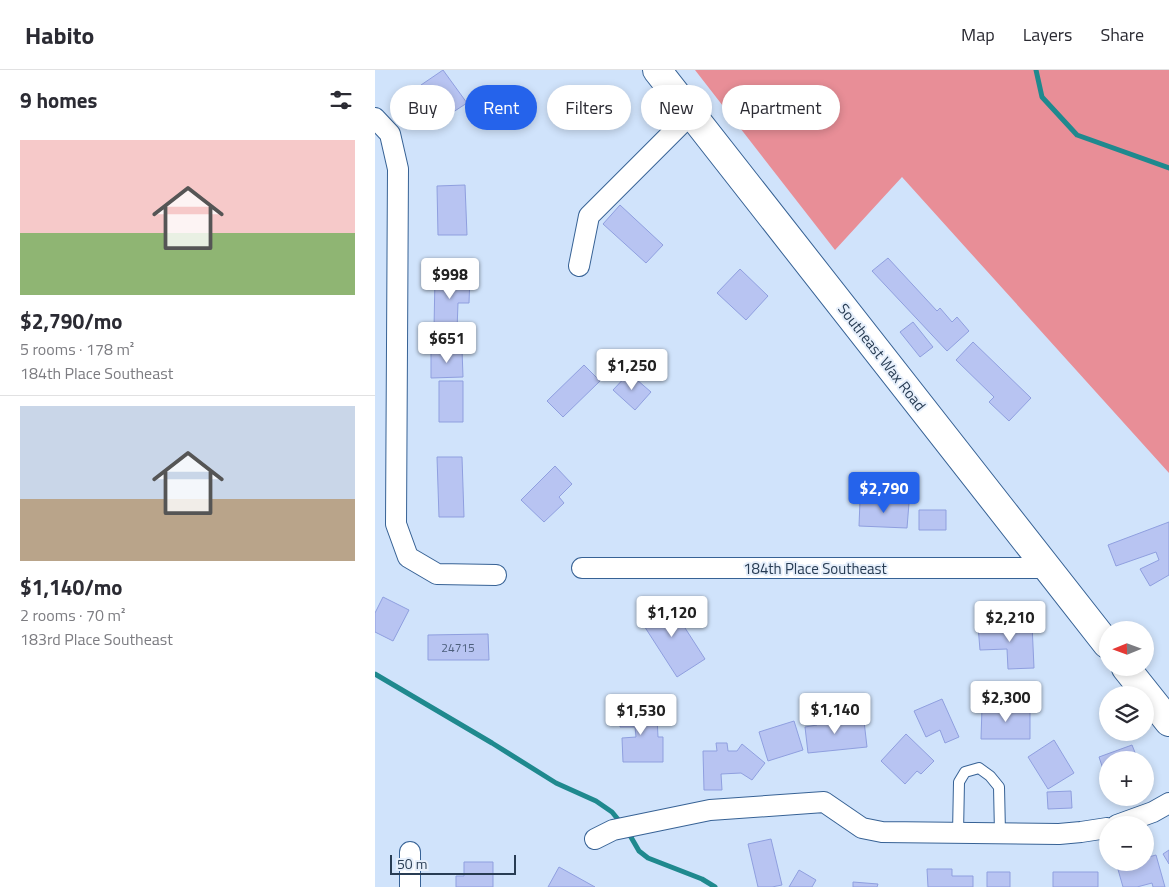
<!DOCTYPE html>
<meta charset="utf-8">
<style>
body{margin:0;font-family:"Titillium Web",sans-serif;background:#f7f7f7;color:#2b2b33;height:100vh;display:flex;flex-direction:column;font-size:19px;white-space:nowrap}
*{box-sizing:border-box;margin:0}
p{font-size:16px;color:#7c7c81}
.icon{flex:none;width:28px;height:28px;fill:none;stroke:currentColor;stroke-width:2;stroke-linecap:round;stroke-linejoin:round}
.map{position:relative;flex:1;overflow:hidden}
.drawer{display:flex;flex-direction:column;background:#fff;width:375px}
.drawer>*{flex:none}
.guide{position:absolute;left:15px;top:15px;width:475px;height:45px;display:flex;gap:10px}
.needle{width:32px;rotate:269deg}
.fabs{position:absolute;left:724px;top:551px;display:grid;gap:10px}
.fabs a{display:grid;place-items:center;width:55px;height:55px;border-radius:50%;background:#fff;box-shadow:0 2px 8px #0003;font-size:25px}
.scale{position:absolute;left:15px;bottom:12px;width:126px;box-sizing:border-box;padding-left:5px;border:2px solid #283c53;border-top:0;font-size:14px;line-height:18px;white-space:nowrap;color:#283c53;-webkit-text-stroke:4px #e6effb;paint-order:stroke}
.price{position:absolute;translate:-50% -42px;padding:0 11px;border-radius:5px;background:#fff;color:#222;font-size:16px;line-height:32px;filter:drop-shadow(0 1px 2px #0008)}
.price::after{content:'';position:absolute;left:50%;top:30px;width:15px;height:11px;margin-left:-8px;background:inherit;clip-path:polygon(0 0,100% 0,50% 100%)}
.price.on{background:#2563eb;color:#fff}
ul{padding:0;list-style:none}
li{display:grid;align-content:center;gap:10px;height:265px;padding:0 20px}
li+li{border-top:1px solid #e1e1e2}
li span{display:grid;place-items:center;height:155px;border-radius:0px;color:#555}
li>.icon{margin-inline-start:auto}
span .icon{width:90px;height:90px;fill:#fffc;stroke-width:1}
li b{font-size:21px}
h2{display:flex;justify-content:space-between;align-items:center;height:60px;padding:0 20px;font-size:21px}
.pill{padding:0 18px;border-radius:22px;background:#fff;box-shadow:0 2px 8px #0003;font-size:18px;line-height:45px}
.pill.on{background:#2563eb;color:#fff}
header{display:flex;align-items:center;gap:30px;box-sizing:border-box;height:70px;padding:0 25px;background:#fff;border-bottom:1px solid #e1e1e2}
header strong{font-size:24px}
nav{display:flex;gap:28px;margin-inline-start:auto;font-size:18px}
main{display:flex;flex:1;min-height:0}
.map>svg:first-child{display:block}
.forest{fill:#e88e97}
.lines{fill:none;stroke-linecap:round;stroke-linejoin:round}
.stream{stroke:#1f898e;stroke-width:5}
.building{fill:#b8c4f2;stroke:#8f9fdf}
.lane-casing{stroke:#376295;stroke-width:12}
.street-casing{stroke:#376295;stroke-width:22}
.secondary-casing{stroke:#376295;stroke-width:30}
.lane{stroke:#fff;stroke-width:10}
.street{stroke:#fff;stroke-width:20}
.secondary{stroke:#fff;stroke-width:28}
.labels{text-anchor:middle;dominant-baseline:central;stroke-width:4;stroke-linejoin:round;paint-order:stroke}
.number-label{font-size:12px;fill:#4c5e7b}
.street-label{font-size:15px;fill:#283c53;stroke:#e6effb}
</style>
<header>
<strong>Habito</strong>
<nav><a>Map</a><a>Layers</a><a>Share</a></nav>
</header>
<main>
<section class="drawer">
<h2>9 homes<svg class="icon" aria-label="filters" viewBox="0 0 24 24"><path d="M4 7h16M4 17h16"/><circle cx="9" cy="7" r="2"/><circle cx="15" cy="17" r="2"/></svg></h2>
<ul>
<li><span style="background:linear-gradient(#f6c9c9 60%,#8fb573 0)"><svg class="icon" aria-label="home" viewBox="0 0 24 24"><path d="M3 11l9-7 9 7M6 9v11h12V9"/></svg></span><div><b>$2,790/mo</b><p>5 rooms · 178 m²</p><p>184th Place Southeast</p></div></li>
<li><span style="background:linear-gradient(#c9d6e8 60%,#b9a48a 0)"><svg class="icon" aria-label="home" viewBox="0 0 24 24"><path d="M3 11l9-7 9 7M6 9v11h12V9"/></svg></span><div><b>$1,140/mo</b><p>2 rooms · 70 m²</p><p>183rd Place Southeast</p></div></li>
</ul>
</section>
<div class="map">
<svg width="794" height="817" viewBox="0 0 794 817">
<rect width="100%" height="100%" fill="#d0e3fb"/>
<path class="forest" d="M320 0H794V403L527 107 460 180Z"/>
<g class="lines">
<path class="stream" d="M661 0 667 27 702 65 794 98
M0 604 117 673 181 713 221 731 237 742 246 753
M253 762 264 781 273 788 327 809 340 817"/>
</g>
<path class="building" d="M68 0 92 33 69 48 46 15Z
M90 115 92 165H63L62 116Z
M245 135 288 175 271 193 228 154Z
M513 188 562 241 565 238 577 252 582 247 594 261 572 281 497 201Z
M365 199 393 226 371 250 342 223Z
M60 206H95L94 233H83L82 260 59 259Z
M538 252 558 277 545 287 525 262Z
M598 272 656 328 634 351 614 332 619 327 581 290Z
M87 279 88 307 56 308V280Z
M209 295 225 311 188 347 172 331Z
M254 303 276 322 260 340 238 320Z
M64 311H88V352H64Z
M62 387H87L89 447H64Z
M180 396 197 414 184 427 189 433 169 452 146 430Z
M485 431 534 433 532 458 484 456Z
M544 440H571V460H544Z
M794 452V505L775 516 765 499 784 490 781 482 741 496 733 475Z
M8 527 34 540 18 571 0 562V543Z
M292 530 330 589 302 607 264 548Z
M657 554 659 598 633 599 632 579 605 580 603 556Z
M113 564 114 590H53V565Z
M567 629 584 667 570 673 565 660 551 667 539 641Z
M245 636H274V647H282L283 667H288V692H248L247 668 261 667 260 657H245Z
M607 637 655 638V669H606Z
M452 641 454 654 489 651 492 677 433 683 430 657 442 655 441 642Z
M419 651 428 680 393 691 384 662Z
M531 664 559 691 546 704 542 701 530 714 506 691Z
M679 670 699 703 673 719 653 687Z
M341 673H352L353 681H362L367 674 390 693 377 710 366 703 346 704 347 720H329L328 681H342Z
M757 675 763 690H732V704L730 705 724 687Z
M696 721 697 738 673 739 672 722Z
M396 769 407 815 397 817H383L373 774Z
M794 780V794L788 784Z
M781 785 790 817H778L777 813 762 817H748L742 796 755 792H770V788Z
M89 792H118V817H81V806H89Z
M184 797 220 817H173Z
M552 799H577V806H598V817H553Z
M424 800 441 810 437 817H414Z
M612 802H635V817H612Z
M678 802H723V817H678Z
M478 812 503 814 502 817H478Z"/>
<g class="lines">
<defs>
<path id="lane" d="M583 763 584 712 590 702 604 698 615 706 624 717 625 763"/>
<path id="street" d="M0 48 15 64 23 99 21 454 33 487 62 504 121 505
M204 196 214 146 316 44
M207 498H673
M742 755 778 742 794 733
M220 769 238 760 335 740 449 732 487 758 507 762 684 764 706 762 732 758
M35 817V782"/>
<path id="secondary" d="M282 0 732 574
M751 598 794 652"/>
</defs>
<use href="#lane" class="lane-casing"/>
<use href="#street" class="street-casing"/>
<use href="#secondary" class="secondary-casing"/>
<use href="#lane" class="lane"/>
<use href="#street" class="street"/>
<use href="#secondary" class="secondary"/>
</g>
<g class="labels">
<g class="number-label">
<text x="83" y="577">24715</text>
</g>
<g class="street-label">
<text transform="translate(507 287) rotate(52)">Southeast Wax Road</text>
<text x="440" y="498">184th Place Southeast</text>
</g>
</g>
</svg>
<div class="fabs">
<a><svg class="needle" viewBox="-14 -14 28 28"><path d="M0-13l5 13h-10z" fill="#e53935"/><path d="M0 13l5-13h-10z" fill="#7c7c81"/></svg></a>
<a><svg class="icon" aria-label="layers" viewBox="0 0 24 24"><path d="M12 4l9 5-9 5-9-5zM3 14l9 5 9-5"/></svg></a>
<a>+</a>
<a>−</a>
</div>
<div class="scale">50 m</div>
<b class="price" style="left:75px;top:230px">$998</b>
<b class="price" style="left:72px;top:294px">$651</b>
<b class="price" style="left:257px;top:321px">$1,250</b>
<b class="price on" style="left:509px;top:444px">$2,790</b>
<b class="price" style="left:297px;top:568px">$1,120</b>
<b class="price" style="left:635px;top:573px">$2,210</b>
<b class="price" style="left:631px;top:653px">$2,300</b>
<b class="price" style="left:460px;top:665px">$1,140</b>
<b class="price" style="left:266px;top:666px">$1,530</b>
<div class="guide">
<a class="pill">Buy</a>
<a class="pill on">Rent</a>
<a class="pill">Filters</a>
<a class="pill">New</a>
<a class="pill">Apartment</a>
</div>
</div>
</main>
